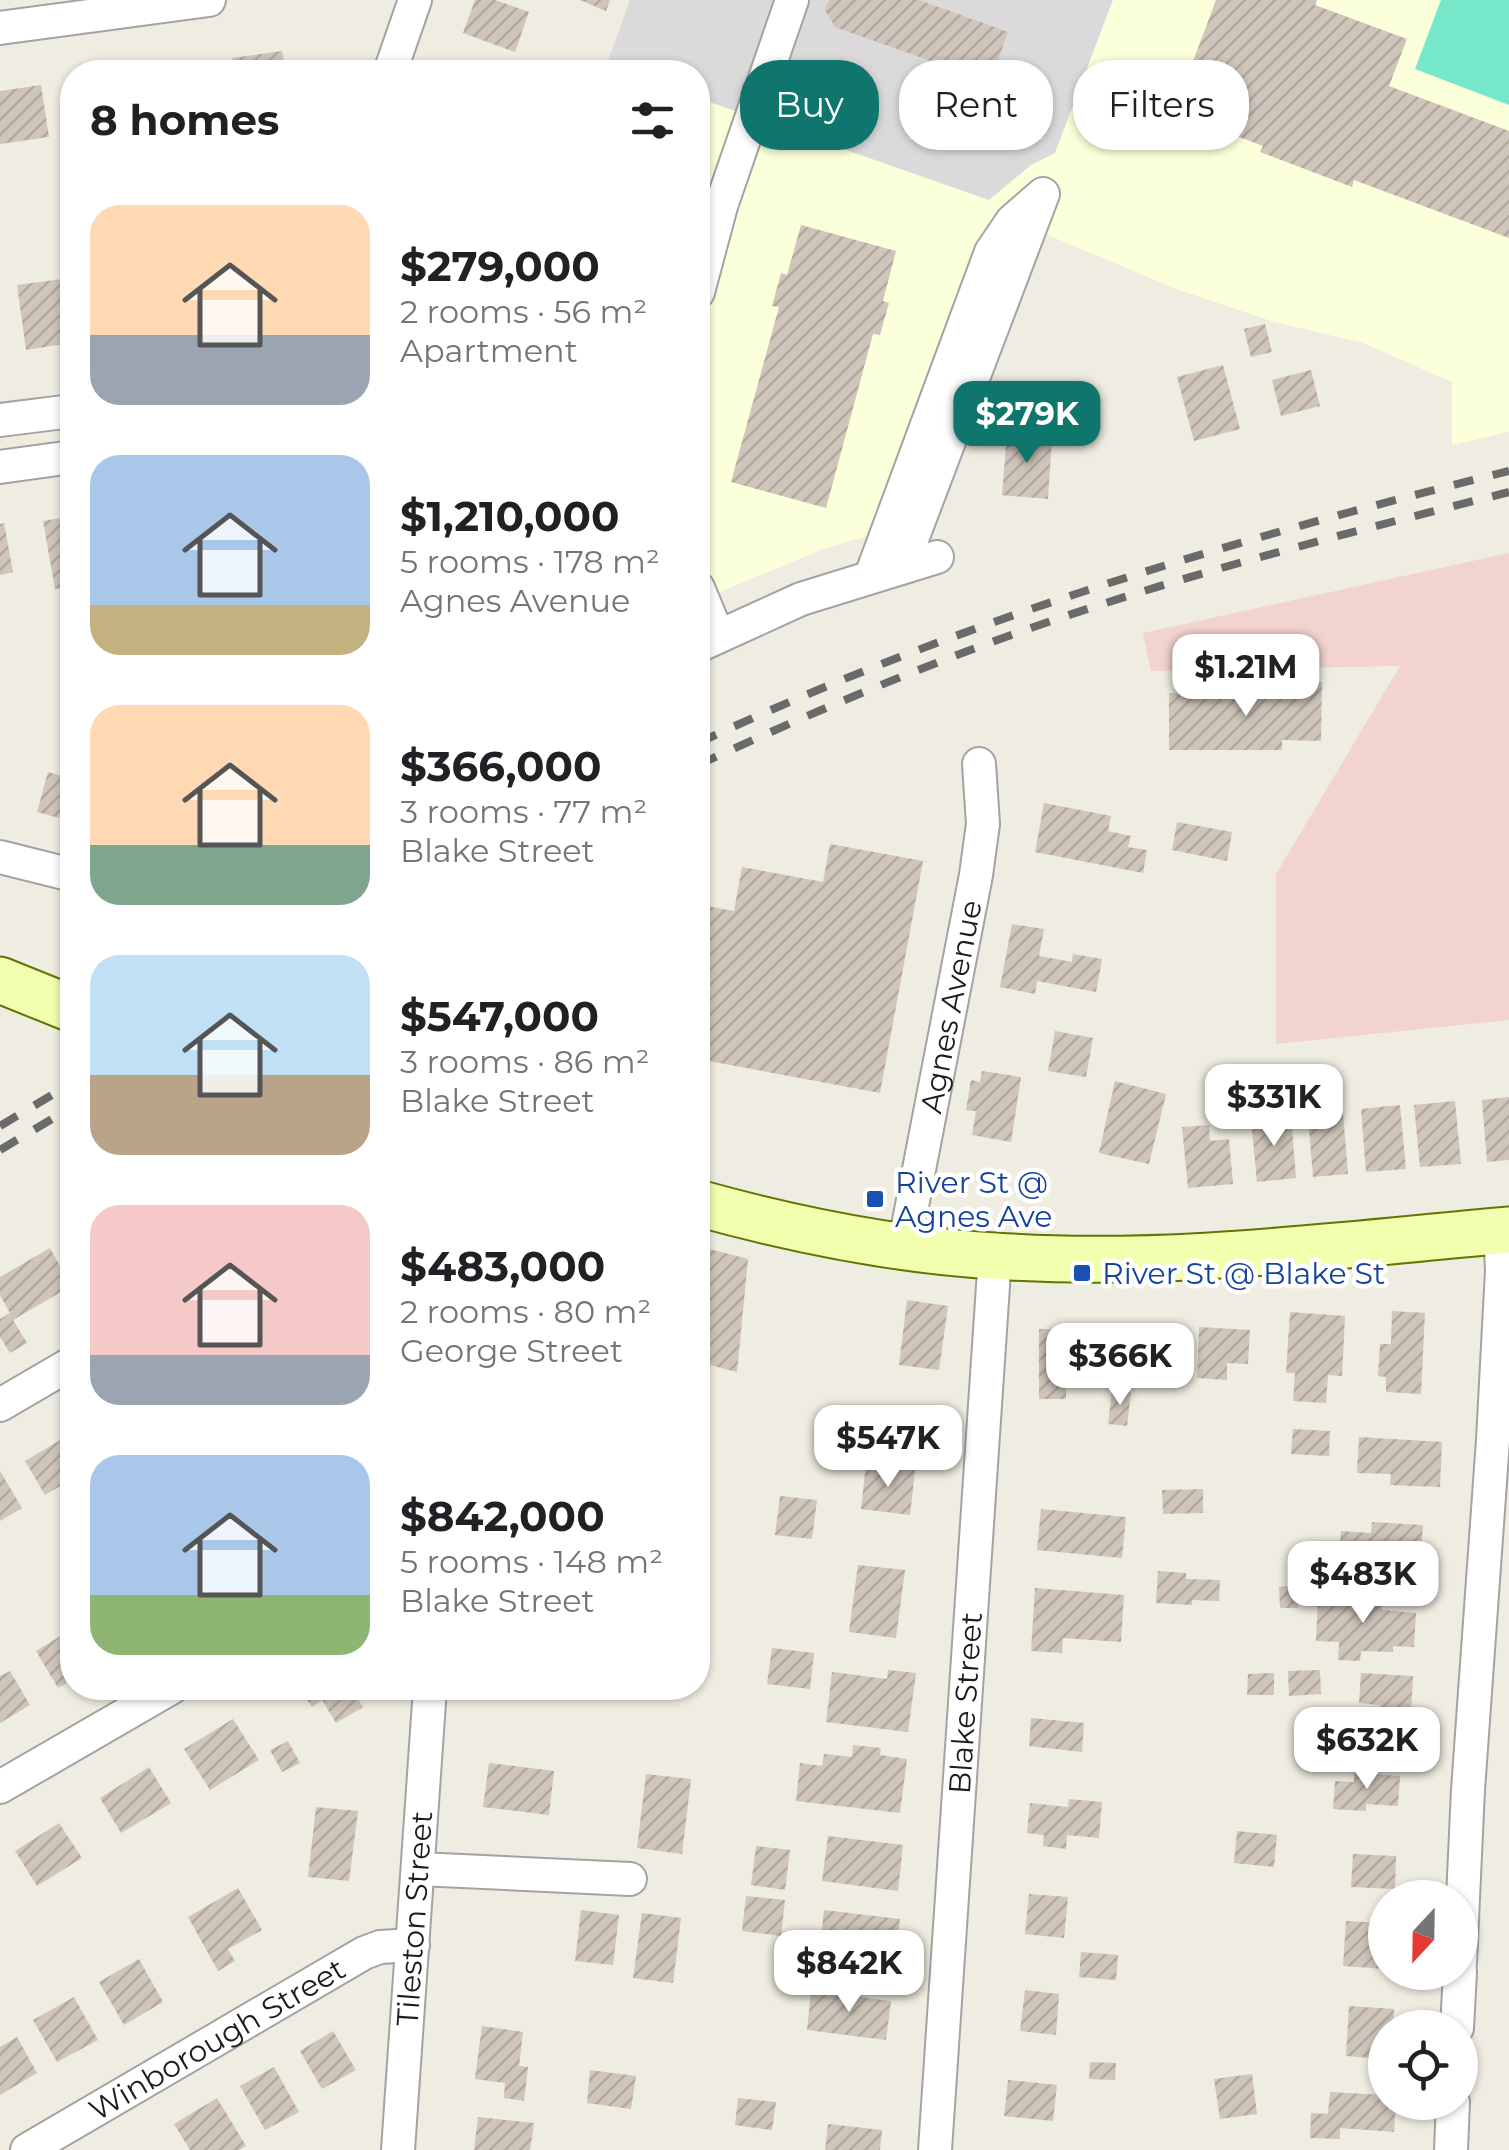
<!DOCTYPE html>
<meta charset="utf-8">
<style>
body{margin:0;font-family:Montserrat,sans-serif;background:#f2f2f2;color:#202124;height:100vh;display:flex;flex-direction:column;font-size:38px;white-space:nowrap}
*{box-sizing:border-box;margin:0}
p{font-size:32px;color:#757577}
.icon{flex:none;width:55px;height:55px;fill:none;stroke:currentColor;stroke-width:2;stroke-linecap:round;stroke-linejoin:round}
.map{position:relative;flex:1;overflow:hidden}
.details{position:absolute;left:60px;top:60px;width:650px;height:1640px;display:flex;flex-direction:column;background:#fff;border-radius:40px;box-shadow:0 2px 8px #0004}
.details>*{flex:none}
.banner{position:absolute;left:740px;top:60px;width:618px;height:90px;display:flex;gap:20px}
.needle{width:65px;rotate:202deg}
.fabs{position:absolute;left:1368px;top:1880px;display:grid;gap:20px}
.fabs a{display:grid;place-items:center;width:110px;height:110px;border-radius:50%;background:#fff;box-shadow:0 2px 8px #0004;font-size:50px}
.price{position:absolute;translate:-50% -85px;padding:0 22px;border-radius:20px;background:#fff;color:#222;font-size:32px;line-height:65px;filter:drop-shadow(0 2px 5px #0008)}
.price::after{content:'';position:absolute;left:50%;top:60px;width:30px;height:22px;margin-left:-15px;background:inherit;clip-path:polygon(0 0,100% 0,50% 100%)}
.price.on{background:#0f766e;color:#fff}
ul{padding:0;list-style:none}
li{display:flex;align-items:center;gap:30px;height:250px;padding:0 30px}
li span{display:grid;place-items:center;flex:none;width:280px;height:200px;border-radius:30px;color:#555}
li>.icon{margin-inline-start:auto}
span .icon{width:120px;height:120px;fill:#fffc;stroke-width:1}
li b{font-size:42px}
h2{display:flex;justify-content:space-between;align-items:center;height:120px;padding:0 30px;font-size:42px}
.pill{padding:0 35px;border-radius:40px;background:#fff;box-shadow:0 2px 8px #0004;font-size:35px;line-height:90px}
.pill.on{background:#0f766e;color:#fff}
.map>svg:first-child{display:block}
.residential{fill:#dbd9d9}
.commercial{fill:#f2d3ce}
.education{fill:#fbffda}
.pitch{fill:#76e7c8}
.building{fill:url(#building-hatch)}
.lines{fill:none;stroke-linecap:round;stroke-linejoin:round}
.minor-casing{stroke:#a3a3a3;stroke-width:36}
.secondary-casing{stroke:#5d7700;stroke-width:49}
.minor{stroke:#fff;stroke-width:32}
.secondary{stroke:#f2ffaf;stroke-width:45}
.rail{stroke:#6a6a6a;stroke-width:8;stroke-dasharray:20 20;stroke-linecap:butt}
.transit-dot{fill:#1a4fb4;stroke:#fff;stroke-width:4}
.labels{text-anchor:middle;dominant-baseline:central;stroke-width:9;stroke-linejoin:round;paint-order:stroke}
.street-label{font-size:30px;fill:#1c1c1c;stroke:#fff}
.transit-label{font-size:30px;fill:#164399;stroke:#fff;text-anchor:start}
</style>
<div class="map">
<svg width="1509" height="2150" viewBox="0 0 1509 2150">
<defs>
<pattern id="building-hatch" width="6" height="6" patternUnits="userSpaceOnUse" patternTransform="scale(2.5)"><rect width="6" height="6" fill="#cfc5ba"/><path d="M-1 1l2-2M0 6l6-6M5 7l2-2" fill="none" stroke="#b1a99f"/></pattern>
</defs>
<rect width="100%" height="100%" fill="#efece1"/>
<path class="residential" d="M630 0H1113L1055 153 1031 165 989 201 698 98V72H623L606 66Z"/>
<path class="commercial" d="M1509 553V1020L1276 1044V874L1400 666 1151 671 1143 633Z"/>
<path class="education" d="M1113 0H1509V432L1452 445V382L1363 343 1274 322 1176 289 1043 233 936 516 823 549 698 601V98L989 200 1031 165 1055 153Z"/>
<path class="pitch" d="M1441 0H1509V105L1415 69Z"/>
<path class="building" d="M475 0H495L529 12 515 52 463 33Z
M580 0H610L606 11Z
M829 0H919L1008 32 990 82 835 27 825 10Z
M1216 0H1317L1315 5 1407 39 1389 86 1509 131V238L1354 180 1352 187 1260 152 1263 146 1174 112Z
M282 51 286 72H234L232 58Z
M563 61 597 72H559Z
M194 63 196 72H141V70Z
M41 85 49 137 0 144V91Z
M801 225 896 251 883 301 889 303 880 335 873 334 826 508 731 482 779 307 772 306 781 273 787 275Z
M62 279 71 343 26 350 17 285Z
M1265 324 1272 352 1251 357 1244 329Z
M1223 365 1240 429 1194 441 1177 377Z
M1311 370 1320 406 1281 416 1272 380Z
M1007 433 1052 437 1048 499 1002 495Z
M72 516V586L55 589 43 521Z
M4 523 13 572 0 575V524Z
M1284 682H1322L1321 741 1282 740V750H1169V693H1285Z
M48 772 71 779 59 818 37 812Z
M1044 803 1111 816 1108 831 1131 836 1128 847 1147 850 1143 873 1035 852Z
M1177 822 1232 832 1227 861 1172 850Z
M830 844 923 861 880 1093 698 1059V924L701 905 734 911 742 867 823 882Z
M1012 924 1044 929 1039 956 1072 962 1073 954 1102 959 1096 992 1037 981 1035 994 1000 987Z
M1055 1031 1093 1038 1086 1077 1048 1071Z
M982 1071 1021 1077 1011 1142 972 1135 976 1111 966 1110 971 1080 980 1082Z
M1115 1081 1166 1094 1149 1164 1099 1153Z
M1509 1097V1160L1487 1162 1482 1100Z
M1455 1101 1461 1164 1420 1167 1414 1105Z
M1400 1105 1406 1169 1366 1172 1361 1109Z
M1343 1113 1348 1174 1313 1177 1308 1116Z
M1291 1116 1296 1178 1257 1182 1251 1119Z
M1209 1125 1210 1141 1229 1139 1233 1184 1188 1188 1182 1127Z
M698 1246 748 1259 737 1372 698 1362Z
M50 1248 71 1286 13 1320 27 1343 10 1353 0 1337V1319L10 1313 0 1295V1277Z
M907 1300 948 1306 939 1370 899 1365Z
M1392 1311 1425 1313 1421 1394 1386 1392V1377L1378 1376 1380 1344H1391Z
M1290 1312 1345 1316 1342 1376 1328 1375 1326 1403 1293 1401 1295 1373H1286Z
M1199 1327 1250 1330 1248 1364 1227 1363V1380L1197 1378Z
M1039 1329H1090V1367H1066V1399H1039Z
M1121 1330 1172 1333 1169 1372 1119 1369Z
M1112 1390 1131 1392 1127 1426 1108 1424Z
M1293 1429 1330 1431 1329 1456 1291 1454Z
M72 1433V1479L45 1495 25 1461Z
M1359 1437 1442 1442 1440 1487 1390 1485 1391 1474 1357 1473Z
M866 1464 915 1470 910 1515 861 1509Z
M0 1471 22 1508 0 1521Z
M1203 1489V1513L1163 1514 1162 1490Z
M780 1496 817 1500 812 1539 775 1535Z
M1041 1509 1126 1517 1122 1558 1037 1550Z
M1372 1522 1423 1525 1420 1562 1380 1560V1568L1318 1565 1319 1543 1340 1544 1341 1531 1371 1533Z
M858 1565 905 1570 896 1638 849 1632Z
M1158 1571 1186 1573V1579L1220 1580 1219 1601 1192 1600V1605L1156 1603Z
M1297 1585 1298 1608H1280L1279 1587Z
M1035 1588 1124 1595 1121 1642 1063 1638 1062 1653 1031 1651Z
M1318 1596 1382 1599V1610L1416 1613 1414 1647 1393 1646V1652L1361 1651 1360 1661 1338 1660 1339 1642 1316 1641Z
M72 1629V1680L58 1688 36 1651Z
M772 1648 814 1653 810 1689 767 1684Z
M888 1670 916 1673 908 1732 826 1722 832 1672 887 1679Z
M1320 1670 1321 1694 1289 1696 1288 1671Z
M10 1671 30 1705 0 1723V1676Z
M1274 1673V1695H1247L1248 1674Z
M1361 1673 1413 1676 1410 1729 1379 1727 1380 1705 1359 1703Z
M299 1688H351L363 1707 336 1723 322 1700 312 1707Z
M1031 1718 1084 1723 1082 1752 1029 1746Z
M233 1719 259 1760 210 1790 184 1749Z
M288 1741 300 1763 282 1772 270 1750Z
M853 1745 881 1748 880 1755 907 1759 900 1813 796 1801 800 1763 822 1766 824 1754 852 1757Z
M489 1763 554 1771 549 1815 483 1807Z
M149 1767 171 1803 121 1833 100 1798Z
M1354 1773 1400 1776 1398 1806 1366 1804V1811L1333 1809 1335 1781 1354 1782Z
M646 1774 691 1779 682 1854 637 1848Z
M1069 1799 1102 1802 1099 1838 1067 1835 1066 1849 1043 1846 1044 1835 1027 1833 1030 1803 1068 1807Z
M316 1807 358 1811 349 1881 308 1877Z
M59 1823 82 1858 37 1886 15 1851Z
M1237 1831 1277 1835 1274 1867 1234 1863Z
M828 1836 903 1845 898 1891 822 1881Z
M756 1846 790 1850 785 1890 751 1885Z
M1353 1854 1396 1856 1395 1889 1351 1887Z
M238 1888 262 1930 228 1949 235 1961 218 1971 188 1917Z
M1029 1894 1068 1897 1064 1938 1025 1934Z
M746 1896 785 1900 781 1936 742 1931Z
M581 1910 619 1915 613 1965 575 1961Z
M824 1910 900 1919 894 1964 819 1955Z
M642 1913 681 1918 673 1983 633 1978Z
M1346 1921 1385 1923V1969L1343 1966Z
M1081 1952 1118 1955 1116 1980 1079 1977Z
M139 1959 163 2002 124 2025 99 1982Z
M1025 1990 1059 1994 1056 2035 1020 2031Z
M811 1991 891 2001 886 2040 807 2030Z
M74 1997 98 2040 57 2062 33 2020Z
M1349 2006 1394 2009 1393 2028H1385V2059L1346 2056Z
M482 2026 523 2032 519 2066 528 2067 524 2101 504 2098 505 2083 475 2079Z
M333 2031 356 2070 322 2089 300 2051Z
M17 2037 37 2073 0 2095V2047Z
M1090 2062 1116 2063 1115 2080 1089 2079Z
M274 2067 299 2112 265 2130 240 2086Z
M590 2070 636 2076 631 2109 587 2103Z
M1252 2074 1257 2114 1220 2119 1214 2079Z
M1008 2080 1057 2085 1053 2121 1004 2116Z
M1330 2092 1385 2095V2102H1396L1394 2132 1340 2128V2139L1310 2138 1311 2113 1328 2114Z
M217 2098 246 2146 239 2150H190L174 2124Z
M738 2098 776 2102 772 2130 735 2125Z
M478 2117 534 2123 530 2150H474Z
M828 2124 882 2130 880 2150H825Z"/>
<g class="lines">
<defs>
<g id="minor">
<path d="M0 28 209 0"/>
<path d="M390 72 415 0"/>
<path d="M698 292 721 206 792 0"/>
<path d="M0 420 72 411"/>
<path d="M0 467 72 457"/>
<path d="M901 568 1041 199"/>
<path d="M871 576 991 252 1012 221 1043 194"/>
<path d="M698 588 718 636"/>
<path d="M698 646 801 599 937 557"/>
<path d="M0 857 72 875"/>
<path id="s1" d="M904 1247 976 875 983 824 979 764"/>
<path d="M0 1405 72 1363"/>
<path d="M0 1787 171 1688"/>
<path d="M419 1869 630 1879"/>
<path d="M1460 1963 1468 1790 1493 1440 1502 1270 1500 1230"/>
<path d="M1457 2028 1460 1972"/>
<path id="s2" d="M27 2150 364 1953 380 1947 413 1945"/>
<path id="s3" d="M398 2150 430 1688"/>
<path id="s4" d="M935 2150 995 1256"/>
<path d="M1451 2150 1453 2102"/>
</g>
<path id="secondary" d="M0 980 72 1009
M698 1203C795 1230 894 1250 995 1256 1166 1268 1339 1245 1509 1230"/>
</defs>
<use href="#minor" class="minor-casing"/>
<use href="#secondary" class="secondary-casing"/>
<use href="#minor" class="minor"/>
<use href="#secondary" class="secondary"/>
<path class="rail" d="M698 743C958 621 1231 540 1509 471
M698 765C817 710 938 659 1063 617 1209 568 1359 530 1509 492
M0 1126 72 1083
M0 1150 72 1107"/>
</g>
<g class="transit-dot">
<rect x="865" y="1189" width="20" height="20" rx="5"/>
<rect x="1072" y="1263" width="20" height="20" rx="5"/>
</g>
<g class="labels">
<g class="street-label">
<text stroke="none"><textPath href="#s1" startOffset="245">Agnes Avenue</textPath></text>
<text stroke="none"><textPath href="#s4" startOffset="448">Blake Street</textPath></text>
<text stroke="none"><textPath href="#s3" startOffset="232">Tileston Street</textPath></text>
<text stroke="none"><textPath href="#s2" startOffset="220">Winborough Street</textPath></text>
</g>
<g class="transit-label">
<text x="895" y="1182">River St @<tspan x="895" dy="34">Agnes Ave</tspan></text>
<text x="1102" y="1273">River St @ Blake St</text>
</g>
</g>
</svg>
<div class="fabs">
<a><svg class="needle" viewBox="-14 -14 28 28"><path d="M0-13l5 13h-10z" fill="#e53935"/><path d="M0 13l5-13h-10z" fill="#757577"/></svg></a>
<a><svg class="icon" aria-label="locate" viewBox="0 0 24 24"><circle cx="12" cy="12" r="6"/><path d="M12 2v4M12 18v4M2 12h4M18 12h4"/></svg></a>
</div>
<b class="price on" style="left:1027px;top:466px">$279K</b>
<b class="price" style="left:1246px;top:719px">$1.21M</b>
<b class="price" style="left:1274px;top:1149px">$331K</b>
<b class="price" style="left:1120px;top:1408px">$366K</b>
<b class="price" style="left:888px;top:1490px">$547K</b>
<b class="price" style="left:1363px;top:1626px">$483K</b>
<b class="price" style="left:1367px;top:1792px">$632K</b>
<b class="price" style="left:849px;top:2015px">$842K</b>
<div class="banner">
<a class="pill on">Buy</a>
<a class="pill">Rent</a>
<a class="pill">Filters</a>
</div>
<section class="details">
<h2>8 homes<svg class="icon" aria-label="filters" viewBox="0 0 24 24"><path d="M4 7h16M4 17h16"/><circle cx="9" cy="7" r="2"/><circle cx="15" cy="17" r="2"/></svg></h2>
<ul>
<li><span style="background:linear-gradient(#ffd9b3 65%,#9aa5b1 0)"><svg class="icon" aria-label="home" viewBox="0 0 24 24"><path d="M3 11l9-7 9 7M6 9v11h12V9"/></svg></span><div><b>$279,000</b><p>2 rooms · 56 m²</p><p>Apartment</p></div></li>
<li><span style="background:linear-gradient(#a9c7e8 75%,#c2b280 0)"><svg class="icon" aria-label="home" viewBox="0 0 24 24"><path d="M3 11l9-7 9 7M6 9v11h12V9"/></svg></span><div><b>$1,210,000</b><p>5 rooms · 178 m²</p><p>Agnes Avenue</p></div></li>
<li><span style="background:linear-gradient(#ffd9b3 70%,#7fa58c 0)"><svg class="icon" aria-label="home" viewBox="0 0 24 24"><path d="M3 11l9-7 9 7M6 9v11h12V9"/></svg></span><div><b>$366,000</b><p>3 rooms · 77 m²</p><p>Blake Street</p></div></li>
<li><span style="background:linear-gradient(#bfe0f5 60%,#b9a48a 0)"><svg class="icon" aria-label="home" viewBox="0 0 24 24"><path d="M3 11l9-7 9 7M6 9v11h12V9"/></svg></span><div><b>$547,000</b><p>3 rooms · 86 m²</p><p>Blake Street</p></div></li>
<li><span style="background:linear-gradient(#f6c9c9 75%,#9aa5b1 0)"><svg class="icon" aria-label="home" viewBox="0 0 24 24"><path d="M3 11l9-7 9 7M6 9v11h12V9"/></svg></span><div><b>$483,000</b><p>2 rooms · 80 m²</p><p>George Street</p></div></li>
<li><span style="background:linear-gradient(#a9c7e8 70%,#8fb573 0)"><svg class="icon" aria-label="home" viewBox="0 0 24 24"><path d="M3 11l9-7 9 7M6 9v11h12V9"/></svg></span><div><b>$842,000</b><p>5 rooms · 148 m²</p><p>Blake Street</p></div></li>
</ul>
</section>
</div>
